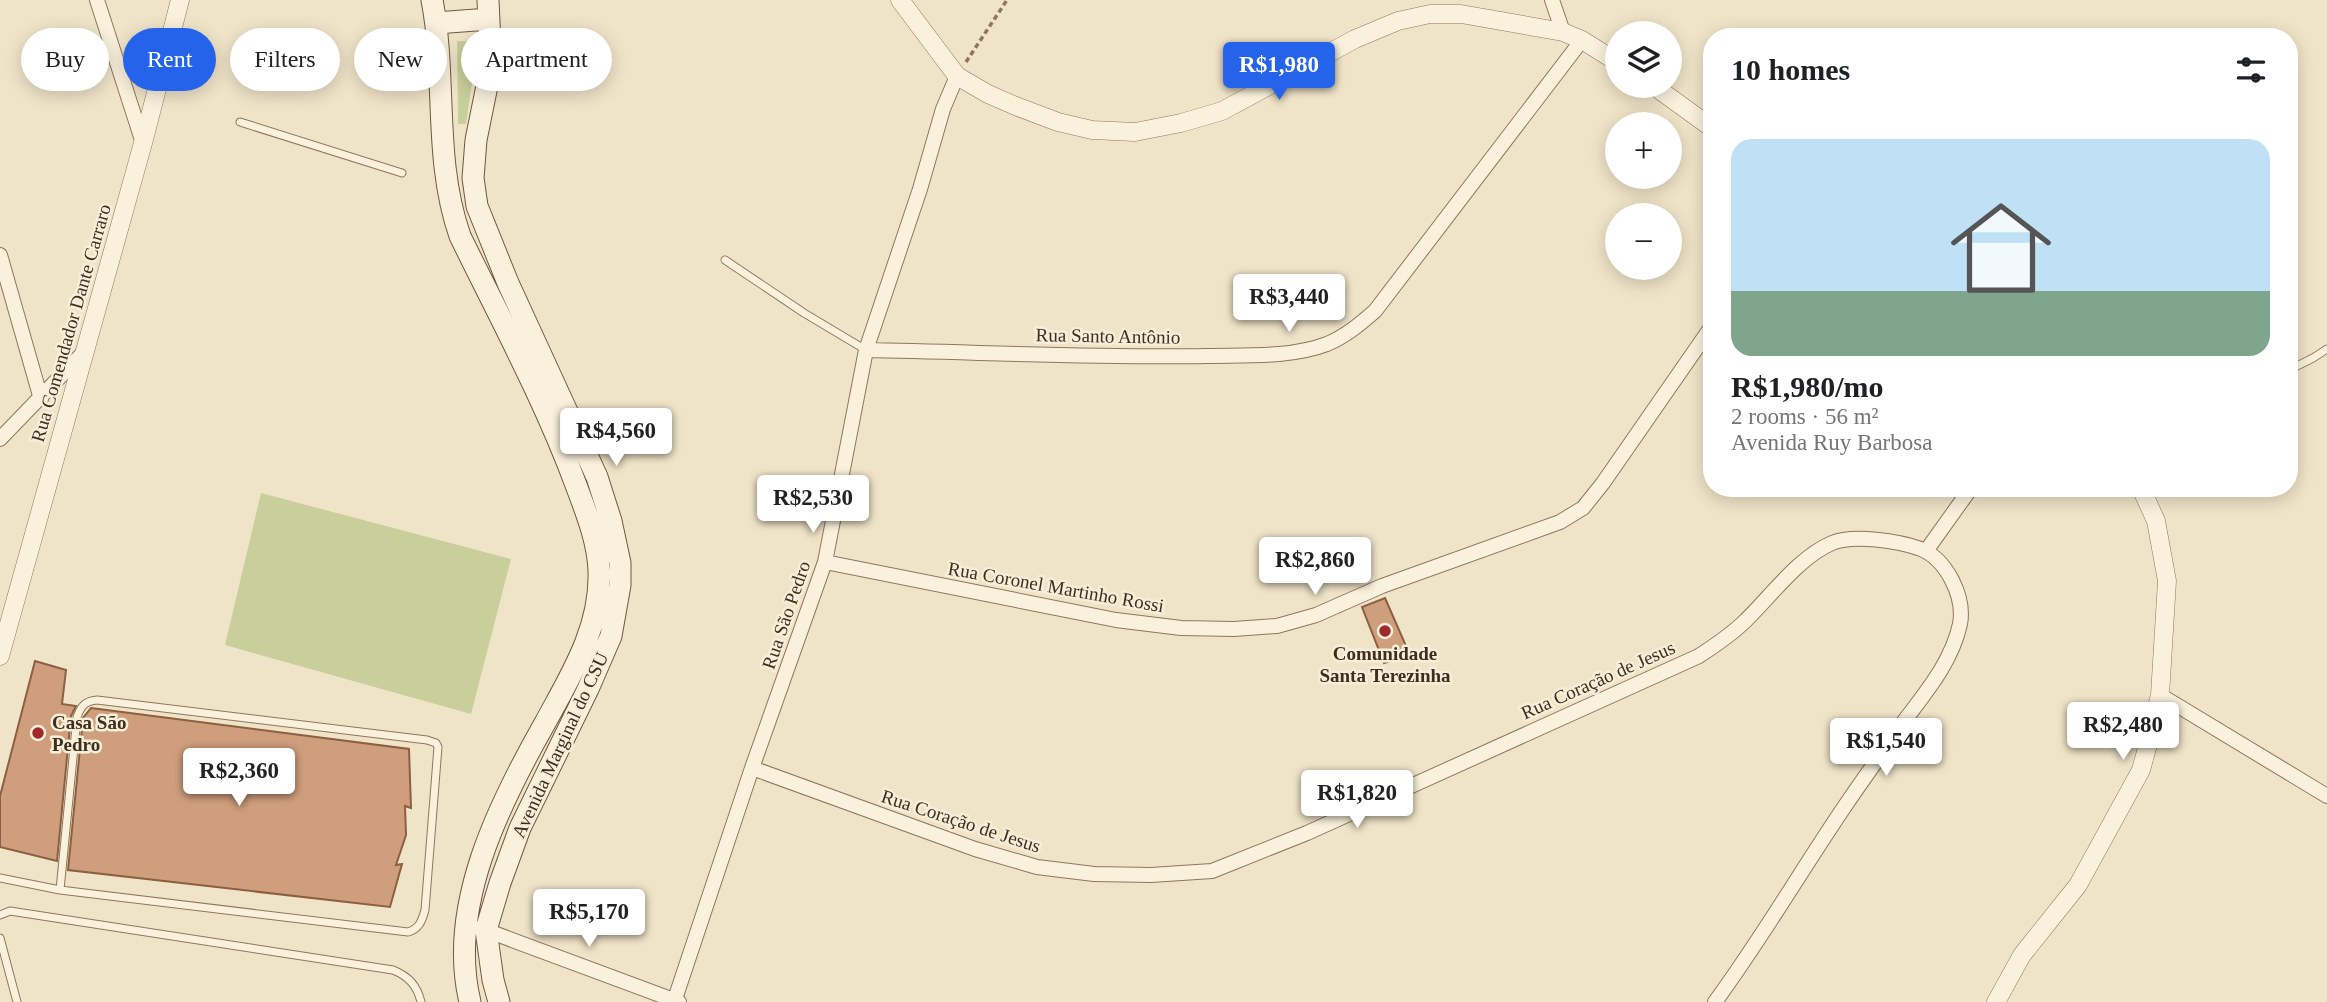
<!DOCTYPE html>
<meta charset="utf-8">
<style>
body{margin:0;font-family:Georgia,serif;background:#f2f2f2;color:#202124;height:100vh;display:flex;flex-direction:column;font-size:26px;white-space:nowrap}
*{box-sizing:border-box;margin:0}
p{font-size:23px;color:#757577}
.icon{flex:none;width:38px;height:38px;fill:none;stroke:currentColor;stroke-width:2;stroke-linecap:round;stroke-linejoin:round}
.map{position:relative;flex:1;overflow:hidden}
.drawer{position:absolute;left:1703px;top:28px;width:595px;height:469px;display:flex;flex-direction:column;background:#fff;border-radius:28px;box-shadow:0 4px 18px #0003}
.drawer>*{flex:none}
.top-card{position:absolute;left:21px;top:28px;width:665px;height:63px;display:flex;gap:14px}
.fabs{position:absolute;left:1605px;top:21px;display:grid;gap:14px}
.fabs a{display:grid;place-items:center;width:77px;height:77px;border-radius:50%;background:#fff;box-shadow:0 4px 18px #0003;font-size:35px}
.price{position:absolute;translate:-50% -60px;padding:0 16px;border-radius:7px;background:#fff;color:#222;font-size:23px;line-height:46px;filter:drop-shadow(0 2px 4px #0008)}
.price::after{content:'';position:absolute;left:50%;top:42px;width:21px;height:16px;margin-left:-10px;background:inherit;clip-path:polygon(0 0,100% 0,50% 100%)}
.price.active{background:#2563eb;color:#fff}
ul{padding:0;list-style:none}
li{display:grid;align-content:center;gap:14px;height:371px;padding:0 28px}
li+li{border-top:2px solid #e0e0e0}
li span{display:grid;place-items:center;height:217px;border-radius:21px;color:#555}
li>.icon{margin-inline-start:auto}
span .icon{width:126px;height:126px;fill:#fffc;stroke-width:1}
li b{font-size:30px}
h2{display:flex;justify-content:space-between;align-items:center;height:84px;padding:0 28px;font-size:30px}
.tag{padding:0 24px;border-radius:32px;background:#fff;box-shadow:0 4px 18px #0003;font-size:24px;line-height:63px}
.tag.active{background:#2563eb;color:#fff}
.map>svg:first-child{display:block}
.green{fill:#c9cf9b}
.building{fill:#cf9f7d;stroke:#8d5f41;stroke-width:2}
.lines{fill:none;stroke-linecap:round;stroke-linejoin:round}
.service-casing{stroke:#8d765c;stroke-width:9}
.minor-casing{stroke:#8d765c;stroke-width:16}
.tertiary-casing{stroke:#8d765c;stroke-width:19}
.secondary-casing{stroke:#6f573f;stroke-width:23}
.path{stroke:#8d765c;stroke-width:3.5;stroke-dasharray:5 3.5;stroke-linecap:butt}
.service{stroke:#faf1dc;stroke-width:7}
.minor{stroke:#faf1dc;stroke-width:14}
.tertiary{stroke:#faf1dc;stroke-width:18}
.secondary{stroke:#faf1dc;stroke-width:21}
.poi-dot{fill:#9e2a2b;stroke:#f7eed8;stroke-width:2.5}
.labels{text-anchor:middle;dominant-baseline:central;stroke-width:5;stroke-linejoin:round;paint-order:stroke}
.street-label{font-size:19px;fill:#3d2e20;stroke:#f7eed8}
.poi-label{font-size:19px;font-weight:bold;fill:#3d2e20;stroke:#f7eed8}
</style>
<div class="map">
<svg width="2327" height="1002" viewBox="0 0 2327 1002">
<rect width="100%" height="100%" fill="#f0e4c8"/>
<path class="green" d="M457 41H478L466 124H458Z
M261 493 511 559 471 714 225 645Z"/>
<path class="building" d="M1385 598 1410 655 1384 663 1362 607Z
M35 661 66 670 62 704 76 706 71 716 57 861 0 847V796Z
M91 708 409 749 411 808 405 806 406 835 396 865 402 864 390 907 68 870 83 718Z"/>
<g class="lines">
<defs>
<path id="service" d="M240 122 402 173
M725 260 804 313 866 350
M2289 370 2313 358 2327 349
M0 878 60 890 408 932C419 929 422 921 425 910L438 747 436 743 427 740 97 700C85 701 81 706 77 717L60 890
M0 915 10 911 393 970C408 976 417 985 421 1002
M0 938 17 1002"/>
<path id="minor" d="M97 0 143 143
M1552 0 1563 32
M0 255 41 399
M866 350C979 352 1093 358 1206 356 1245 355 1290 358 1327 344 1346 336 1360 324 1375 311L1582 40
M0 439 83 353
M1926 551 1971 488
M825 562 1116 620 1181 628 1234 629 1277 626 1316 615 1382 586 1560 522 1583 508 1603 483 1712 326
M2160 695 2327 796
M752 768 975 849 1037 867 1094 874 1151 875 1212 871 1307 833 1699 656C1714 646 1728 637 1742 624 1769 599 1797 558 1832 543 1853 534 1899 541 1921 549 1947 560 1965 597 1960 624 1952 661 1927 691 1905 720 1886 748 1866 775 1847 803 1802 869 1762 938 1715 1002
M480 928 679 1002
M674 1002 752 768 825 562 866 350 920 189 943 109 957 76"/>
<path id="tertiary" d="M900 0 957 76 988 94 1018 107 1058 122 1092 130 1135 132 1181 123 1222 111 1355 39 1398 21 1430 14H1461L1563 32 1582 40 1617 62
M1654 86 1712 128
M0 656 143 143 180 0
M1996 1002 2022 955 2078 885 2141 770 2147 748 2160 695 2167 581 2156 521 2141 488"/>
<path id="secondary" d="M432 0C447 78 433 159 460 236 500 318 544 399 576 485 586 512 598 541 599 571 601 628 571 675 545 723 499 804 447 907 470 1002
M488 0 491 66 476 140 473 178 477 206 508 283 597 477 611 521 620 563V585L611 636 588 689 520 828 500 883 486 930 493 980 499 1002
M436 23 489 19"/>
</defs>
<use href="#service" class="service-casing"/>
<use href="#minor" class="minor-casing"/>
<use href="#tertiary" class="tertiary-casing"/>
<use href="#secondary" class="secondary-casing"/>
<path class="path" d="M966 62 1007 0"/>
<use href="#service" class="service"/>
<use href="#minor" class="minor"/>
<use href="#tertiary" class="tertiary"/>
<use href="#secondary" class="secondary"/>
</g>
<g class="poi-dot">
<circle cx="1385" cy="631" r="7"/>
<circle cx="38" cy="733" r="7"/>
</g>
<g class="labels">
<g class="street-label">
<text transform="translate(71 323) rotate(-74)">Rua Comendador Dante Carraro</text>
<text transform="translate(1108 336) rotate(1)">Rua Santo Antônio</text>
<text transform="translate(1056 587) rotate(10)">Rua Coronel Martinho Rossi</text>
<text transform="translate(786 615) rotate(-71)">Rua São Pedro</text>
<text transform="translate(1598 680) rotate(-24)">Rua Coração de Jesus</text>
<text transform="translate(560 745) rotate(-65)">Avenida Marginal do CSU</text>
<text transform="translate(961 821) rotate(18)">Rua Coração de Jesus</text>
</g>
<g class="poi-label">
<text x="1385" y="653">Comunidade<tspan x="1385" dy="22">Santa Terezinha</tspan></text>
<text x="52" y="722" text-anchor="start">Casa São<tspan x="52" dy="22">Pedro</tspan></text>
</g>
</g>
</svg>
<div class="fabs">
<a><svg class="icon" aria-label="layers" viewBox="0 0 24 24"><path d="M12 4l9 5-9 5-9-5zM3 14l9 5 9-5"/></svg></a>
<a>+</a>
<a>−</a>
</div>
<b class="price active" style="left:1279px;top:102px">R$1,980</b>
<b class="price" style="left:1289px;top:334px">R$3,440</b>
<b class="price" style="left:616px;top:468px">R$4,560</b>
<b class="price" style="left:813px;top:535px">R$2,530</b>
<b class="price" style="left:1315px;top:597px">R$2,860</b>
<b class="price" style="left:2123px;top:762px">R$2,480</b>
<b class="price" style="left:1886px;top:778px">R$1,540</b>
<b class="price" style="left:239px;top:808px">R$2,360</b>
<b class="price" style="left:1357px;top:830px">R$1,820</b>
<b class="price" style="left:589px;top:949px">R$5,170</b>
<div class="top-card">
<a class="tag">Buy</a>
<a class="tag active">Rent</a>
<a class="tag">Filters</a>
<a class="tag">New</a>
<a class="tag">Apartment</a>
</div>
<section class="drawer">
<h2>10 homes<svg class="icon" aria-label="filters" viewBox="0 0 24 24"><path d="M4 7h16M4 17h16"/><circle cx="9" cy="7" r="2"/><circle cx="15" cy="17" r="2"/></svg></h2>
<ul>
<li><span style="background:linear-gradient(#bfe0f5 70%,#7fa58c 0)"><svg class="icon" aria-label="home" viewBox="0 0 24 24"><path d="M3 11l9-7 9 7M6 9v11h12V9"/></svg></span><div><b>R$1,980/mo</b><p>2 rooms · 56 m²</p><p>Avenida Ruy Barbosa</p></div></li>
</ul>
</section>
</div>
